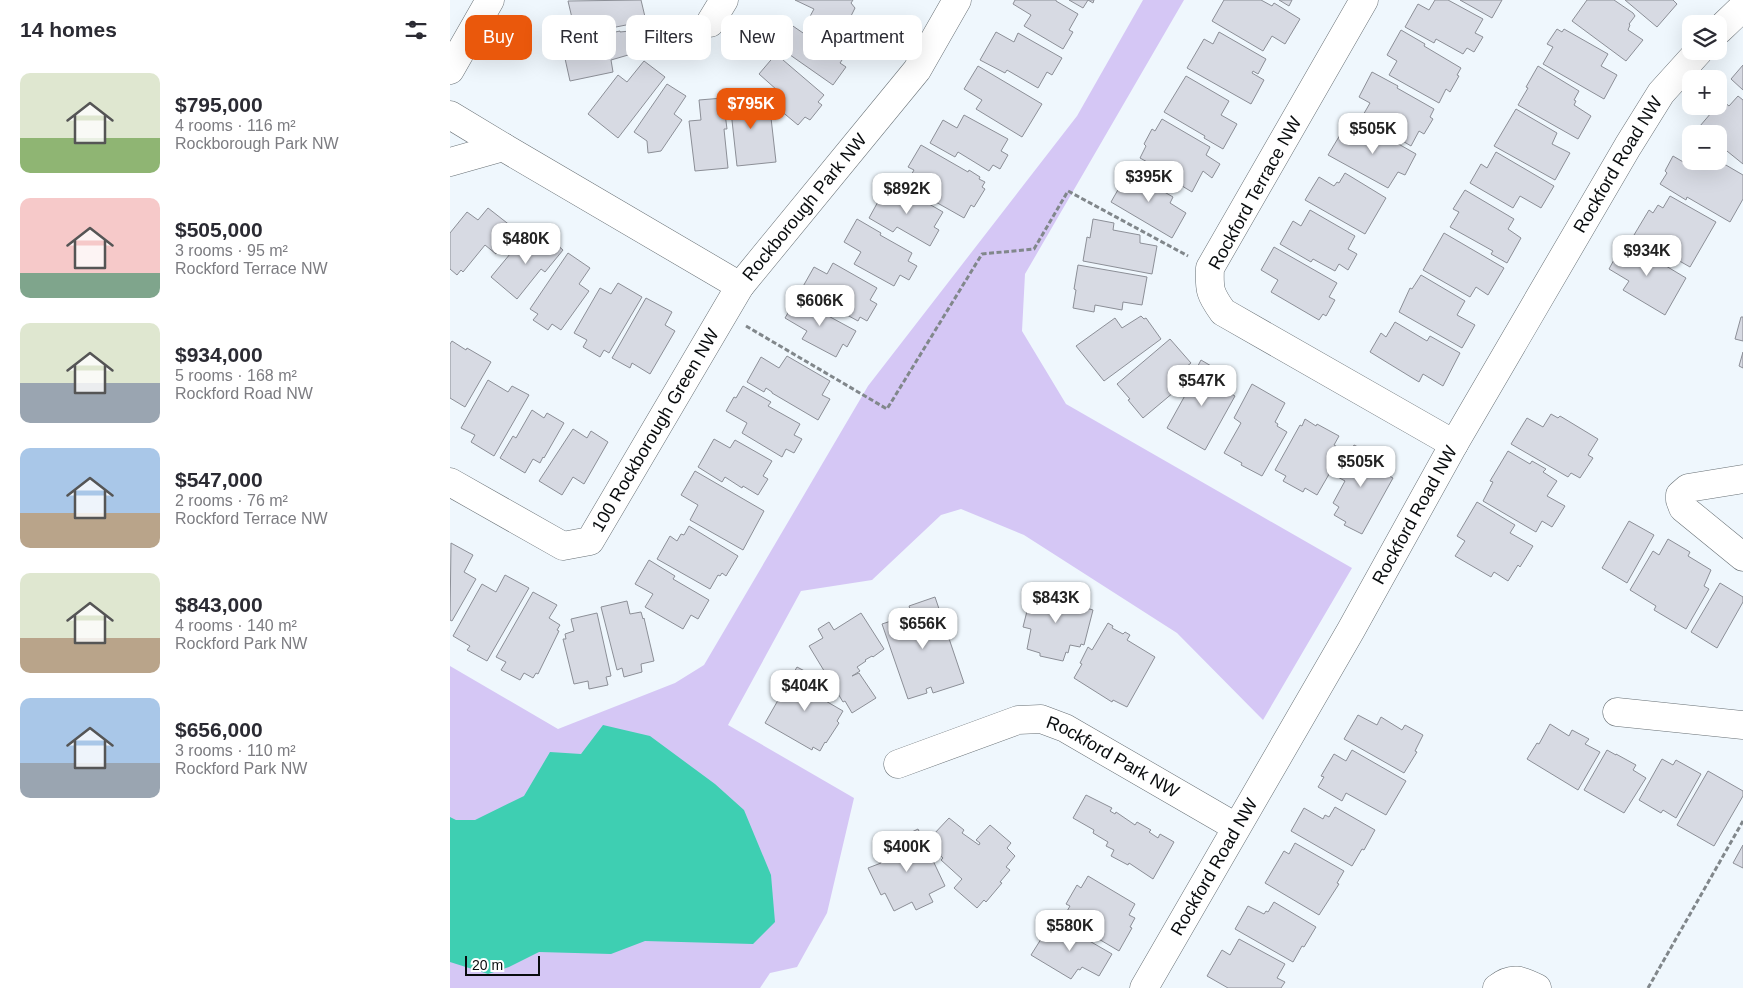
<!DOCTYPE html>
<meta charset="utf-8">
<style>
body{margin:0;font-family:Helvetica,sans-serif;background:#f2f2f3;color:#2b2b33;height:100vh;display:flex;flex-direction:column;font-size:19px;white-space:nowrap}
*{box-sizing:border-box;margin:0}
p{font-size:16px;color:#7c7c81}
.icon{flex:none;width:28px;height:28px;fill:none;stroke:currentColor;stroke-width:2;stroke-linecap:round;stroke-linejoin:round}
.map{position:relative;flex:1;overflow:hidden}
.panel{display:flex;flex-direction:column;background:#fff;width:450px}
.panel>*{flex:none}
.top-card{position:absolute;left:15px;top:15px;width:475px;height:45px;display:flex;gap:10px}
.tools{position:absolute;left:1232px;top:15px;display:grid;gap:10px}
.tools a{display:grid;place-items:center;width:45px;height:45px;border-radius:10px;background:#fff;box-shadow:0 5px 20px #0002;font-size:25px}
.scale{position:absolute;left:15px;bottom:12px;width:75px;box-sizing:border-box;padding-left:5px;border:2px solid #090c0e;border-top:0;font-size:14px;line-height:18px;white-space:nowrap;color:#090c0e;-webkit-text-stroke:4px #fff;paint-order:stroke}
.price{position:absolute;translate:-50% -42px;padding:0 11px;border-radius:10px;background:#fff;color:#222;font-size:16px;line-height:32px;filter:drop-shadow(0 1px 2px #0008)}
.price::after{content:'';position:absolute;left:50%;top:30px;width:15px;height:11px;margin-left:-8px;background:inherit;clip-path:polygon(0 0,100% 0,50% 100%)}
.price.on{background:#ea580c;color:#fff}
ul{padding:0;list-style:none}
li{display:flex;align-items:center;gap:15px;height:125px;padding:0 20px}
li span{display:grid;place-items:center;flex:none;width:140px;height:100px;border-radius:10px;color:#555}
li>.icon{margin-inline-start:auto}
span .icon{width:60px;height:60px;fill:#fffc;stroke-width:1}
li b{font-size:21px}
h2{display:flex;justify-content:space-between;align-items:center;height:60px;padding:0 20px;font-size:21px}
.tag{padding:0 18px;border-radius:10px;background:#fff;box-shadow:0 5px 20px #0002;font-size:18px;line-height:45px}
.tag.on{background:#ea580c;color:#fff}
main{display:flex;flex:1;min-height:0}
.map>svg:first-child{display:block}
.green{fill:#d5c7f5}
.water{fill:#3ecfb2}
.building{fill:#d7dae3;stroke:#8c8f97}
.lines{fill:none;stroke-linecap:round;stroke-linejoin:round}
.minor-casing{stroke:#687075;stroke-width:29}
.path{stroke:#81878b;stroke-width:3;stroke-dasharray:5 2.5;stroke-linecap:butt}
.minor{stroke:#fff;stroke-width:28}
.labels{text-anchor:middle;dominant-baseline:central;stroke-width:4;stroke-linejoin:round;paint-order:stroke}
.street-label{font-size:18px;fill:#090c0e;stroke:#fff}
</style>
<main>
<section class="panel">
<h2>14 homes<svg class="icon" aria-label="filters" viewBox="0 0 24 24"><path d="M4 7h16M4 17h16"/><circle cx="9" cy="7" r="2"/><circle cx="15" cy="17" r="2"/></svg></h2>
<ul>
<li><span style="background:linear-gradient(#dfe7d0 65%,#8fb573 0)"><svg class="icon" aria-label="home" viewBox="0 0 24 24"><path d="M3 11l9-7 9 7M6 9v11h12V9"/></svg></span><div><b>$795,000</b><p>4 rooms · 116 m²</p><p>Rockborough Park NW</p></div></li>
<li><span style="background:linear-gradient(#f6c9c9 75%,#7fa58c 0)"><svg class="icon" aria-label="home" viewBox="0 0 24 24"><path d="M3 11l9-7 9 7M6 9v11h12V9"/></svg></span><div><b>$505,000</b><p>3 rooms · 95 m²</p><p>Rockford Terrace NW</p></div></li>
<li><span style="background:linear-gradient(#dfe7d0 60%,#9aa5b1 0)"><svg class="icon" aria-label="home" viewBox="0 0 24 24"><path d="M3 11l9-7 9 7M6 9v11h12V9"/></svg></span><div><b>$934,000</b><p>5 rooms · 168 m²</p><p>Rockford Road NW</p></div></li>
<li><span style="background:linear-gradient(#a9c7e8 65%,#b9a48a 0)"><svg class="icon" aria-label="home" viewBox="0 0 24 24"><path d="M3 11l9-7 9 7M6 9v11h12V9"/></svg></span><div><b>$547,000</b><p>2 rooms · 76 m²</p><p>Rockford Terrace NW</p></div></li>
<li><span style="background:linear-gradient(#dfe7d0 65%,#b9a48a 0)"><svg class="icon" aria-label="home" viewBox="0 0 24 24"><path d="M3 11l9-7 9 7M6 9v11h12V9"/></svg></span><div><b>$843,000</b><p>4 rooms · 140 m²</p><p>Rockford Park NW</p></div></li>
<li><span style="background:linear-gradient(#a9c7e8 65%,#9aa5b1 0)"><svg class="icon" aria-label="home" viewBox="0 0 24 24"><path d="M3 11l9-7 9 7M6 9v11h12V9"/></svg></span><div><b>$656,000</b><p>3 rooms · 110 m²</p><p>Rockford Park NW</p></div></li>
</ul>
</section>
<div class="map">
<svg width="1293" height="988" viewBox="0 0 1293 988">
<rect width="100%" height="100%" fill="#eff7fd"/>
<path class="green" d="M693 0H734L575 274 572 331 616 404 902 568 813 720 727 633 574 535 511 509 491 515 422 580 351 591 278 725 404 798 377 913 347 967 320 973 310 988H0V666L108 729 225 683 254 665 418 386 627 116Z"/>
<path class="water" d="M153 725 200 736 265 784 294 810 321 875 325 922 303 944 195 941 161 954 89 952 59 967 38 974 0 962V817L6 820H25L74 796 100 752 131 754Z"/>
<path class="building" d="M191 0 196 21 126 35 118 1Z
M345 0H403L401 3 405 8 400 18 393 19 386 34 358 20 364 9Z
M565 0H606V1L628 14 619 30 623 32 613 49 574 26 581 15 563 4Z
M619 0H644L643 3 638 0 633 8Z
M774 0H811L822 6 824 3 850 19 835 44 822 36 813 51 762 21Z
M829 0H842L839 6Z
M985 0H998L1033 19 1025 33 1033 37 1024 52 1017 48 1013 54 986 39 984 43 955 27 968 4 979 10Z
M1010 0H1052L1042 18Z
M1137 0H1164L1183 13 1185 16 1179 24 1180 25 1178 30 1193 40 1176 61 1122 21Z
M1175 0H1223L1227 4 1207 27Z
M337 22 356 35 361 29 396 54 390 63 396 67 383 85 323 43Z
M1107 29 1112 32 1114 29 1158 54 1151 66 1167 75 1154 99 1093 64 1103 47 1097 44Z
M951 30 975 44 974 46 1011 68 1007 75 1009 76 1000 92 996 89 989 103 939 75 947 61 937 55Z
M170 31V32L180 31 185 53 161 60 163 72 120 81 112 45 153 37 152 35Z
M546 32 564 42 568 33 612 58 602 75 597 72 588 88 557 70 555 73 530 60Z
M769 32 816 59 808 74 803 71 802 73 814 80 801 104 737 68 754 39 763 44Z
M326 54 374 95 368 102 372 105 360 120 355 117 348 125 318 100 327 90 309 74Z
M194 61 215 77 168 138 138 114 168 75 177 82Z
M1293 65V90L1281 79Z
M528 66 592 104 572 137 526 109 532 100 514 89Z
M1088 66 1129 91 1124 100 1126 101 1124 105 1141 116 1128 139 1068 105 1078 88 1076 87Z
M922 72 948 86 947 88 984 109 980 117 983 119 974 134 969 131 961 146 912 117 920 103 909 97Z
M736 76 779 101 771 115 787 124 773 149 754 138 755 136 714 112Z
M217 84 236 96 224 114 232 120 211 151 198 153 197 141 184 132Z
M305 90 308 110 320 109 326 162 287 166 279 93Z
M1288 96 1293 100V164L1272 147 1269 153V134L1244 133 1267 106 1271 107 1274 102 1279 106Z
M273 98 277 129H274L278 168 245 171 239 121 251 120 249 100Z
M1066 109 1107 133 1102 144 1120 153 1105 180 1044 146Z
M514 115 558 139 551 151 558 155 550 169 543 165 539 171 508 152 505 157 480 143 493 120 507 128Z
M712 119 760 147 756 155 770 164 762 178 753 171 742 192 719 178 721 175 690 158 696 146 694 144 702 129 705 131Z
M910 125 916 128 917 126 966 154 955 175 948 172 938 188 878 155 893 130 904 136Z
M471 145 518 172 519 170 530 177 529 179 535 182 532 187 535 189 524 207 521 205 514 218 461 188 466 180 460 177 464 170 458 167Z
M1046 152 1104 186 1091 208 1070 196 1063 208 1020 183 1031 164 1037 168Z
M1241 153V161H1269L1293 175V199L1280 222 1237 197 1236 200 1210 184 1217 173 1215 171 1223 156 1235 163Z
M684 167 703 177 699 183 723 197 720 203 736 213 722 238 661 202 673 181 675 182Z
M895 173 936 198 915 234 855 200 869 177 884 186 887 182 889 183Z
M435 189 448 197 453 189 493 212 484 227 489 230 480 246 447 227 443 232 419 218Z
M1015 190 1064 219 1058 229 1071 238 1057 263 1041 254 1043 251 1000 227 1009 212 1003 209Z
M1220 196 1266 222 1240 267 1184 235 1199 210 1203 213 1208 205 1213 208Z
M38 208 66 230 46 254 35 245 13 272 11 270 7 275 0 269V233L17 212 28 220Z
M860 210 905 236 898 249 907 254 898 270 889 264 885 271 863 259 861 262 830 244 843 221 851 226Z
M407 219 431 233 430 235 462 253 458 261 467 266 459 280 450 275 444 286 404 264 411 252 394 242Z
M643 219 664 223 663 230 690 235V243L707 246 702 274 633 261 637 237 640 238Z
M93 233 113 250 95 272 91 269 67 299 41 277 70 242 79 249Z
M994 233 1054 268 1038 295 1026 287 1020 297 973 270Z
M1179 239 1208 256 1206 260 1236 278 1215 315 1173 290 1179 281 1159 269 1166 256 1168 257Z
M824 247 887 283 879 297 885 300 876 316 873 314 869 320 821 292 828 280 811 270Z
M118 253 140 268 129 284 139 291 111 330 102 324 98 330 83 320 88 314 80 309Z
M383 263 427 288 420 300 427 304 417 321 410 317 408 321 351 290 364 267 377 274Z
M628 265 697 277 692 305 673 302 672 310 645 305 644 312 623 308 626 290 624 289Z
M971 275 1015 301 1007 315 1025 325 1012 348 949 312 960 288 962 289Z
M168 283 192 297 159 353 154 350 150 357 133 347 137 340 124 333 150 288 161 294Z
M348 296 372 309 371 312 406 331 397 347 393 344 386 357 352 339 357 331 335 318Z
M196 298 222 312 215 325 225 331 200 374 182 363 180 368 162 358Z
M691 316 694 319 696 318 711 339 654 381 626 346 665 318 672 328Z
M1291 317H1293V341L1285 339Z
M945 322 977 341 980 336 1010 353 993 386 973 374 969 382 920 352 931 333 936 337Z
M720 339 741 363 722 378 730 387 693 418 678 400 680 399 667 384Z
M2 341 16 350 17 348 41 362 15 407 0 398V344Z
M1293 352V368L1289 366Z
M337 356 380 381 372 395 380 399 368 420 322 393V392L316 388 314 392 297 382 311 357 329 368Z
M751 360 778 376 771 388 785 396 755 450 717 428 743 381 741 379Z
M38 380 58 392 62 386 79 395 44 456 21 442 25 435 11 428Z
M802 384 835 403 825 422 828 424 827 426 837 432 812 476 791 465 792 463 774 453 791 423 784 418Z
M293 386 321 402 318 406 350 424 344 435 352 439 344 453 336 449 332 457 292 433 297 423 276 411 284 397 286 398Z
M82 410 94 418 97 413 114 423 94 458 93 457 90 463 83 459 75 473 50 458 63 436 66 438Z
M1101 414 1108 418 1110 416 1148 439 1138 455 1143 458 1130 478 1121 473 1118 477 1061 444 1077 418 1093 427Z
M855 419 866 426 867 424 889 436 884 445 893 450 867 495 855 488 853 492 833 481 836 476 825 470 850 425 852 426Z
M123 429 137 438 141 431 158 442 134 484 123 477 112 495 89 481Z
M264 439 280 448 285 440 322 461 313 476 318 479 308 495 293 486 292 488 275 477 272 482 248 467Z
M904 445 938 462 932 472 943 478 912 534 894 525 896 522 884 515 889 507 883 503 895 481 886 476Z
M1058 451 1080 464 1082 461 1096 469 1093 472 1107 481 1097 496 1115 506 1102 527 1092 521 1086 532 1033 501 1043 482 1040 481Z
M245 471 314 511 293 550 240 520 248 505 231 495Z
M1027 502 1065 525 1060 533 1083 546 1070 567 1068 565 1058 581 1044 572 1041 577 1005 556 1015 541 1007 536Z
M1179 521 1204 535 1177 583 1152 568Z
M239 526 288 556 276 576 272 573 270 576 268 575 260 589 207 559 220 536 227 541 231 534 234 535Z
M1218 539 1240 552 1238 556 1261 570 1254 586 1259 589 1236 629 1204 610 1206 606 1180 590 1203 551 1209 555Z
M1 543 23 555 14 572 26 579 2 621 0 620Z
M199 560 225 576 223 579 259 600 248 619 241 615 233 629 195 607 203 594 185 584Z
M55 575 79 588 37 661 17 650 20 646 3 636 32 584 46 592Z
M1270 583 1293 597V602L1267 648 1241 632Z
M583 587 622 597V600L631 602 630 606 643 610 634 645 631 644 630 647 620 645 618 653 616 652 613 661 590 656V653L577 649 581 629 573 627Z
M83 592 107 605 99 618 110 625 107 630 109 631 88 674 86 673 83 678 74 673 70 680 51 670 56 662 46 657Z
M485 597 514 683 483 693 481 687 476 689 477 693 458 699 432 624 462 614 459 606Z
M177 601 180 614 191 612 193 619 194 618 204 661 191 664 192 672 174 677 172 668 167 670 151 607Z
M147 613 161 676 156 677 158 685 139 689 138 681 124 684 113 639H116L115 634 124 631 121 619Z
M411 613 434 649 423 657 422 656 415 660 416 661 407 667 410 671 402 676 409 673 426 698 402 713 395 701 393 702 359 646 373 638 368 629 379 622 384 630Z
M658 623 663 626 662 628 673 634 675 632 680 635 677 640 705 657 677 707 663 700 662 702 624 678 632 664 630 663 638 647 642 650Z
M347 667 368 678 362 688 376 696 374 700 393 711 387 721 389 723 376 743 375 742 370 751 363 747 362 750 315 723Z
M908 715 927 725 931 717 952 730 955 725 973 735 965 751 967 752 954 773 894 739Z
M1100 724 1119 736 1122 730 1139 739 1135 744 1150 752 1128 790 1077 759 1087 743 1089 744Z
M902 750 956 781 936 815 896 793 892 801 868 787 874 777 871 776 884 754 896 761Z
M1157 750 1166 755V754L1186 765 1183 770 1196 778 1174 813 1134 790Z
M1212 759 1223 765 1226 760 1251 774 1226 818 1213 810 1211 813 1189 800Z
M1258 771 1293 791V796L1264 846 1227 825Z
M636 795 662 808 660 811 665 814 666 812 685 825 687 822 701 830 699 832 708 838 710 834 724 842 703 879 679 863 678 865 661 856 664 850 656 846 658 842 643 833 644 830 623 818Z
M885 807 925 830 914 850 912 849 902 866 841 831 854 808 873 819 875 815 879 817Z
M499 818 514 830 512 833 529 845 530 843 526 840 540 825 561 843 557 848 565 856 556 867 560 870 550 882 552 883 536 902 534 900 527 908 504 888 512 879 491 860 493 858 486 852 489 848 480 841 485 837 483 835Z
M468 829 495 886 479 894 483 902 466 910 462 902 444 911 435 893 431 895 418 868 431 863 430 860 438 856 433 846Z
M845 843 894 871 887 883 889 884 869 915 815 883 834 851 839 854Z
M1293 845V868L1283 863Z
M638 876 685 904 679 915 685 918 680 927 682 928 669 951 613 918 620 906 616 904 627 885 631 888Z
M824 902 866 927 854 947 852 946 843 962 785 929 798 906 814 914 816 911 818 912Z
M603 920 662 954 649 976 632 967 630 970 628 969 621 979 581 955Z
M789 939 835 964 827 978 835 982 831 988H778L757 976 772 950 780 955Z"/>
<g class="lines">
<defs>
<g id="minor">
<path d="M914 0 760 268C759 290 760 294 773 312L1004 444"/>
<path d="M260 23 274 0"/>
<path d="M1269 30 1293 7"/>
<path d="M0 70 40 0"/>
<path d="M0 115 53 147 290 286"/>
<path d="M0 162 53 147"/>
<path d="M1293 479 1238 488 1230 495V500L1233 508 1293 557"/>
<path id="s1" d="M0 482 113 546 140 541 290 286 467 70 507 0"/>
<path d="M1167 712 1293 725"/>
<path id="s2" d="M448 764 568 720 591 719 615 728 786 827"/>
<path id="s3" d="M694 988 901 630 1004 444 1178 146 1211 93 1249 51"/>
<path d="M1047 988C1062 976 1071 980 1087 988"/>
</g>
</defs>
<use href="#minor" class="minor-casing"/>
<path class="path" d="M296 326 437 409 532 254 584 249 618 191 738 256
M1198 988 1293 821"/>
<use href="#minor" class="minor"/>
</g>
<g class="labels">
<g class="street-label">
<text stroke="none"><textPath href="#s3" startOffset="950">Rockford Road NW</textPath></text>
<text transform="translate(805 193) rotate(-61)">Rockford Terrace NW</text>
<text stroke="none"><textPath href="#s1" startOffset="555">Rockborough Park NW</textPath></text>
<text stroke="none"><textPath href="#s1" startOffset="286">100 Rockborough Green NW</textPath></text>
<text stroke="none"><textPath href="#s3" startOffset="545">Rockford Road NW</textPath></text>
<text stroke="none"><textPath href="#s2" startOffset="232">Rockford Park NW</textPath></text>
<text stroke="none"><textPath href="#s3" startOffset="140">Rockford Road NW</textPath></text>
</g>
</g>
</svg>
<div class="tools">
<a><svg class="icon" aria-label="layers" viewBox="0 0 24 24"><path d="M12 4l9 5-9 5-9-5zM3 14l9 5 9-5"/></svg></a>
<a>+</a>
<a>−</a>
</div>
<div class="scale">20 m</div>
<b class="price on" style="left:301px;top:130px">$795K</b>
<b class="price" style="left:923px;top:155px">$505K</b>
<b class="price" style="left:699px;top:203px">$395K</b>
<b class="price" style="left:457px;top:215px">$892K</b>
<b class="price" style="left:76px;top:265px">$480K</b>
<b class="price" style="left:1197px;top:277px">$934K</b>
<b class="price" style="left:370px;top:327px">$606K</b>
<b class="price" style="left:752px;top:407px">$547K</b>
<b class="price" style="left:911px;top:488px">$505K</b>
<b class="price" style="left:606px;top:624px">$843K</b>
<b class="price" style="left:473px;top:650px">$656K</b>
<b class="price" style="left:355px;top:712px">$404K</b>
<b class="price" style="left:457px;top:873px">$400K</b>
<b class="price" style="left:620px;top:952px">$580K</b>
<div class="top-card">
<a class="tag on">Buy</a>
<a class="tag">Rent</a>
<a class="tag">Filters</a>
<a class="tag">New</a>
<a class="tag">Apartment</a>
</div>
</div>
</main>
